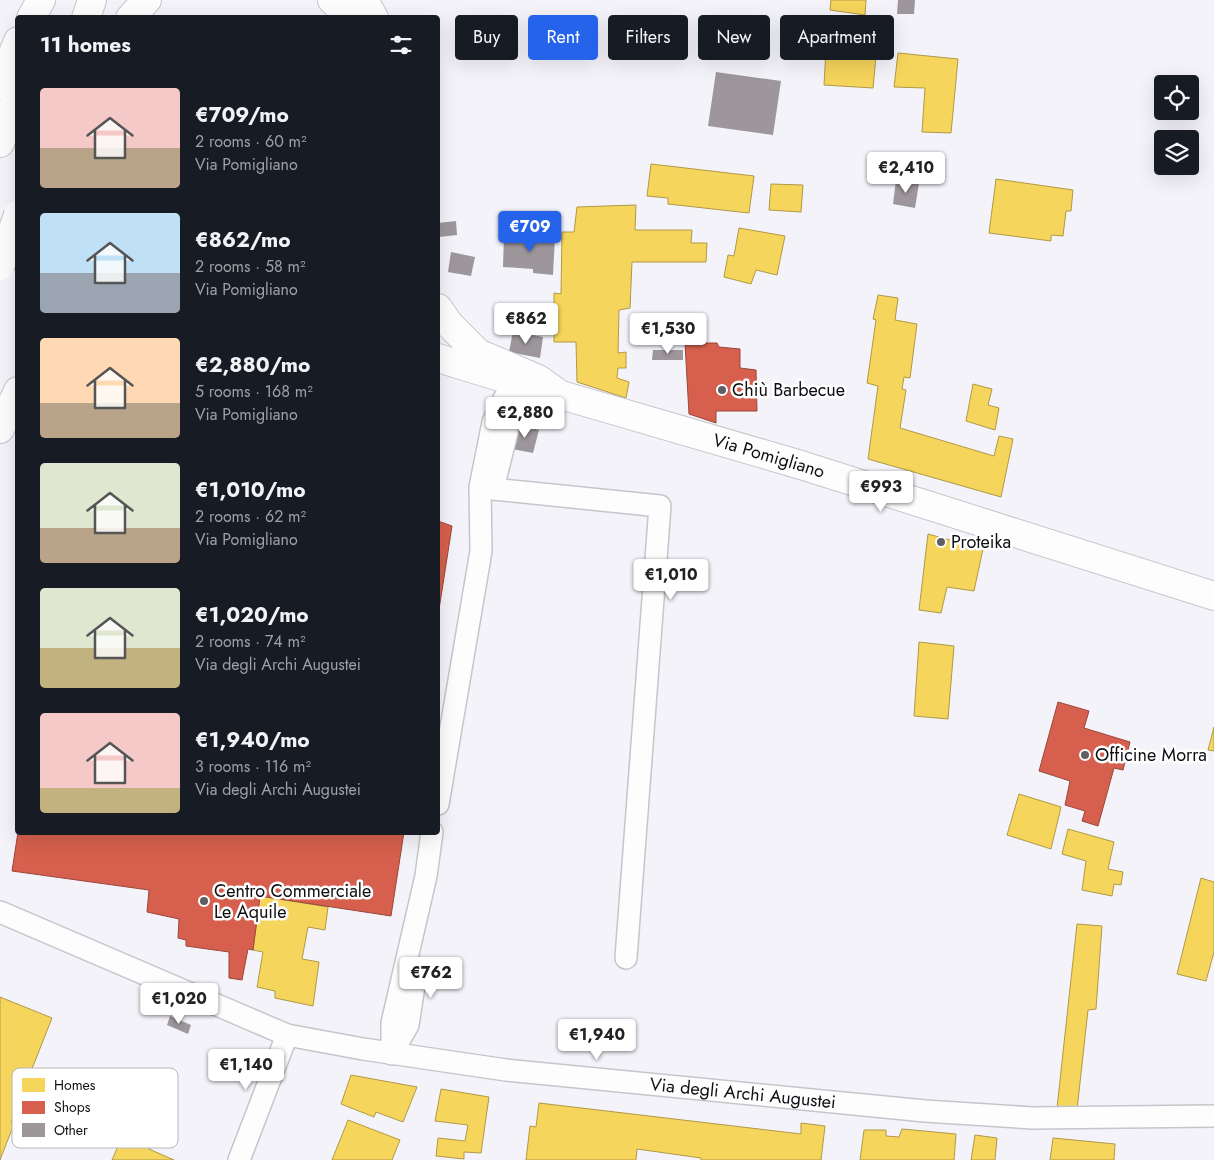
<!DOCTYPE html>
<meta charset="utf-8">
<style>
body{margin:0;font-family:Jost,sans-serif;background:#242831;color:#f1f3f6;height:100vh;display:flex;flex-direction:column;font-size:19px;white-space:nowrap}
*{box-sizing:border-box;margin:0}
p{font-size:16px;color:#9ea1a6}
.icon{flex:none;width:28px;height:28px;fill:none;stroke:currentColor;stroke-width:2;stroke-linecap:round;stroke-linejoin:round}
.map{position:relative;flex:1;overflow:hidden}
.details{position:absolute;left:15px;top:15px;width:425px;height:820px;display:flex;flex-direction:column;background:#171b24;border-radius:5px;box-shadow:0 5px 20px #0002}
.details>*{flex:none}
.top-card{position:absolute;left:455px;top:15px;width:475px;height:45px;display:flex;gap:10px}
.fabs{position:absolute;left:1154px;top:75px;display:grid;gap:10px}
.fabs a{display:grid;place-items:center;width:45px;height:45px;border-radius:5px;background:#171b24;box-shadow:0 5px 20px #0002;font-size:25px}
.price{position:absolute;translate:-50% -42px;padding:0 11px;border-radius:5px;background:#fff;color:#222;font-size:16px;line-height:32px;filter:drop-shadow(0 1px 2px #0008)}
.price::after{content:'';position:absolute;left:50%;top:30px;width:15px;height:11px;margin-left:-8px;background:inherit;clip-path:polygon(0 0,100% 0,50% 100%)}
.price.active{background:#2563eb;color:#fff}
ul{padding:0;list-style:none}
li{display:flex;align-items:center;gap:15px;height:125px;padding:0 25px}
li span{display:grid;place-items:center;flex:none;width:140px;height:100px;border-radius:5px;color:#555}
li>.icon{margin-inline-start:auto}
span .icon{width:60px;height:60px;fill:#fffc;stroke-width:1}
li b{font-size:21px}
h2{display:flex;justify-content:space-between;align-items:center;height:60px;padding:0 25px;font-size:21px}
.chip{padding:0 18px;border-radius:5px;background:#171b24;box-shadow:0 5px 20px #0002;font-size:18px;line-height:45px}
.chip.active{background:#2563eb;color:#fff}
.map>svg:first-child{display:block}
.homes{fill:#f6d55c;stroke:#b09946}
.shops{fill:#d6604d;stroke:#9a473b}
.building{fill:#9d979c}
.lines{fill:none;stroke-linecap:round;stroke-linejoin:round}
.minor-casing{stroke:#c6c5cb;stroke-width:24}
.secondary-casing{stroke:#c6c5cb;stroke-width:30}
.trunk-casing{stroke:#c6c5cb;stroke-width:30}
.minor{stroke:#fdfdfe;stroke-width:21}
.secondary{stroke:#fdfdfe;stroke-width:28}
.trunk{stroke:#fdfdfe;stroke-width:28}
.trunk-bridge-casing{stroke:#c6c5cb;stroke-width:30;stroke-linecap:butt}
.trunk-bridge{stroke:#fdfdfe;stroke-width:28}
.poi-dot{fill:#5e5e63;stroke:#fff;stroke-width:2}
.labels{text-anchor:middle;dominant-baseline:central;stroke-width:5;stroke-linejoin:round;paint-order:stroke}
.poi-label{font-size:18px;fill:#0e0d12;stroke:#fff;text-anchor:start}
.street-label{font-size:18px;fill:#0e0d12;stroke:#fff}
.key{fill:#fff;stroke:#b7b6b8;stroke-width:1}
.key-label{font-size:14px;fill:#0e0d12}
</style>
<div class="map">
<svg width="1214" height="1160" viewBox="0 0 1214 1160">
<rect width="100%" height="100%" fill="#f4f3fa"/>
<path class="homes" d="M831 0H866L865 15 830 10Z
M827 31 878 35 873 88 824 85Z
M898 53 958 59 951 133 922 132 925 88 894 87Z
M651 164 754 176 749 213 668 204V198L647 196Z
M996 179 1073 190 1071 211H1066L1063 236 1051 235V241L989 233Z
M771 184 803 185 801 212 769 210Z
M636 205 635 230H692L691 243H707L706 262H632L630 308 619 310 618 353 626 352V368H618L617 378 629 382 626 398 577 382 576 342H554V293L561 294 562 232H574L577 207Z
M739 228 785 236 777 275 756 270 751 284 724 277 728 255 734 256Z
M878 295 898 298 895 320 917 324 910 378 904 377 902 389 906 390 900 428 994 456 999 436 1013 439 1001 497 868 459 878 386 867 383 876 320 873 319Z
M973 384 992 389 988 405 999 408 995 430 966 421Z
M928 534 983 549 974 591 947 587 941 613 919 610Z
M919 642 954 646 948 719 914 716Z
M1214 727V751L1208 750Z
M1019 794 1061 807 1051 849 1007 835Z
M1068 829 1114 842 1108 869 1123 872 1121 885 1114 884 1112 896 1082 890 1086 861 1062 854Z
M1201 878 1214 882V952L1206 981 1177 974Z
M260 896 328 907 325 930 308 927 302 959 319 962 313 1006 275 998V991L257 987 263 952 253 950Z
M1077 924 1102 926 1096 1009 1088 1010 1077 1110 1057 1108Z
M0 997 52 1018 11 1122 14 1124 0 1160Z
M351 1075 417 1087 403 1122 376 1112 374 1117 341 1104Z
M441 1089 489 1097 481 1153 464 1152V1159L436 1156 438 1138 465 1141 468 1125 435 1121Z
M539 1103 801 1134V1123L825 1126 821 1160H701V1158L637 1149 636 1160H526L530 1126 536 1127Z
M348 1120 400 1140 392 1160H332Z
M127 1125 154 1137 149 1149 174 1160H112Z
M902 1129 956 1134 954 1160H860L864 1130H886V1136L899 1137Z
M975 1135 997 1138 995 1160H971Z
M1053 1138 1115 1144 1114 1160H1050Z"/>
<path class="shops" d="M685 343H717L719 347 740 349V368L756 370 757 411H716V423L689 414Z
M438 521 452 526 438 616Z
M1058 702 1089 711 1084 728 1130 742 1123 770 1114 768 1098 826 1082 821 1085 811 1065 805 1070 781 1039 771Z
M18 832H404L391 916 260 896 253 950 248 949 242 980 229 978V952L186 946V940L178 938 179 919 147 912 149 890 12 871Z"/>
<path class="building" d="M898 0H915L914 14H897Z
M716 72 781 81 773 135 708 126Z
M896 180 919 183 915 208 893 204Z
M456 221 457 235 439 237 438 223Z
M504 234 555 237 553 275 533 273V269L503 267Z
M451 252 475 257 471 276 448 272Z
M513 331 543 337 540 358 509 352Z
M653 350H683V360H652Z
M516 424 539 430 533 453 512 449Z
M170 1016 191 1025 188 1034 167 1025Z"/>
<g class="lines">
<defs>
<g id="minor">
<path d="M513 381 507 432 493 489 660 506 626 958"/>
<path d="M438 804 481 551 480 487 493 422 505 397"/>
<path id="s1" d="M0 912 287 1035 363 1049 506 1070 925 1111 1033 1118 1214 1116"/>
<path d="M393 1051 408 1025 414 986"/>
<path d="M392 1054V1023L426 876 432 832"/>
<path d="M239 1160 287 1035"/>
</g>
<g id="secondary">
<path id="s2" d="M438 358 513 381 801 465 1214 596"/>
</g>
<path id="trunk" d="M332 0 352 18
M364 0 374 18
M31 18 41 0
M86 18 92 0
M130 18 147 0
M0 86 18 41
M0 143 18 93
M438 308 449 324 478 353 538 379 559 394
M0 429 18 391"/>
</defs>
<use href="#minor" class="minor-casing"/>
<use href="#secondary" class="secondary-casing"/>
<use href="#trunk" class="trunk-casing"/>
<use href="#minor" class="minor"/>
<use href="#secondary" class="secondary"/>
<use href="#trunk" class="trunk"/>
<defs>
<path id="trunk-bridge" d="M0 266 18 215"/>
</defs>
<use href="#trunk-bridge" class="trunk-bridge-casing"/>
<use href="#trunk-bridge" class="trunk-bridge"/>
</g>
<g class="poi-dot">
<circle cx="722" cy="390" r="5"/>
<circle cx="941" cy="542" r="5"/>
<circle cx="1085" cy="755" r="5"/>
<circle cx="204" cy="901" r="5"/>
</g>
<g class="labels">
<g class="poi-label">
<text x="732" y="390">Chiù Barbecue</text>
<text x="951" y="542">Proteika</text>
<text x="1095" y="755">Officine Morra</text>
<text x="214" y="891">Centro Commerciale<tspan x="214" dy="21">Le Aquile</tspan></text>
</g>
<g class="street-label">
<text stroke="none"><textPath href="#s2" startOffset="345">Via Pomigliano</textPath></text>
<text stroke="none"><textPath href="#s1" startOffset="772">Via degli Archi Augustei</textPath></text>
</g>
</g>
<rect x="12" y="1068" width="166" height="80" rx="8" class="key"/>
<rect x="22" y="1078" width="23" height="14" fill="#f6d55c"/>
<rect x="22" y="1101" width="23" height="13" fill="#d6604d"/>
<rect x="22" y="1123" width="23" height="14" fill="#9d979c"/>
<g class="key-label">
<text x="54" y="1090">Homes</text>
<text x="54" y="1112">Shops</text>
<text x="54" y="1135">Other</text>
</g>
</svg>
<div class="fabs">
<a><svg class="icon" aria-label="locate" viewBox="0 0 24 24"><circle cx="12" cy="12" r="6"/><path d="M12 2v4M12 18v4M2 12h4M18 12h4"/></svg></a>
<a><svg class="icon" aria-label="layers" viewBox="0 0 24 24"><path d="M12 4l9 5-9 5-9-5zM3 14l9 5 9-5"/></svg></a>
</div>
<b class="price" style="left:906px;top:194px">€2,410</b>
<b class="price active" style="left:530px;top:253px">€709</b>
<b class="price" style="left:526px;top:345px">€862</b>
<b class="price" style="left:668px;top:355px">€1,530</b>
<b class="price" style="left:525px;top:439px">€2,880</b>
<b class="price" style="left:881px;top:513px">€993</b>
<b class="price" style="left:671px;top:601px">€1,010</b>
<b class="price" style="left:431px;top:999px">€762</b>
<b class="price" style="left:179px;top:1025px">€1,020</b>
<b class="price" style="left:597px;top:1061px">€1,940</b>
<b class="price" style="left:246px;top:1091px">€1,140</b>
<div class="top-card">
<a class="chip">Buy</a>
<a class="chip active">Rent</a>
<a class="chip">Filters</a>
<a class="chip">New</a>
<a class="chip">Apartment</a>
</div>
<section class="details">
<h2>11 homes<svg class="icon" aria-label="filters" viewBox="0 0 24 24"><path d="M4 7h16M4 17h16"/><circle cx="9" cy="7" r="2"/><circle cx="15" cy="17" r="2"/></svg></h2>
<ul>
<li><span style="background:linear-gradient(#f6c9c9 60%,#b9a48a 0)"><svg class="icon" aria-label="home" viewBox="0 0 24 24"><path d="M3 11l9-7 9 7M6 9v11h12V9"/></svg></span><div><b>€709/mo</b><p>2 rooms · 60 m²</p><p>Via Pomigliano</p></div></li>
<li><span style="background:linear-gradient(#bfe0f5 60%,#9aa5b1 0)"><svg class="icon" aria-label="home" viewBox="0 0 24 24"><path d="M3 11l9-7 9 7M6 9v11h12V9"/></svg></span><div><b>€862/mo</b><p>2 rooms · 58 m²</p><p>Via Pomigliano</p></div></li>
<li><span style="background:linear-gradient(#ffd9b3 65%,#b9a48a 0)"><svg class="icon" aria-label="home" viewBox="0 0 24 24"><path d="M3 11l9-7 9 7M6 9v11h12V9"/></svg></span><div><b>€2,880/mo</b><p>5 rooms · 168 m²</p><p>Via Pomigliano</p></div></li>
<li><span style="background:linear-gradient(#dfe7d0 65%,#b9a48a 0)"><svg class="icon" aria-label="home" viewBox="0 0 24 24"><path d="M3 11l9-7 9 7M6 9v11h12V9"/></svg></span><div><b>€1,010/mo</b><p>2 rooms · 62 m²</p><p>Via Pomigliano</p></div></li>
<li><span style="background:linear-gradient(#dfe7d0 60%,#c2b280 0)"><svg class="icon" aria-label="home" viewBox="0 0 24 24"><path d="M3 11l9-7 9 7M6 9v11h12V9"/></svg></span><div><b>€1,020/mo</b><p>2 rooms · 74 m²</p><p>Via degli Archi Augustei</p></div></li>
<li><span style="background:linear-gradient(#f6c9c9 75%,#c2b280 0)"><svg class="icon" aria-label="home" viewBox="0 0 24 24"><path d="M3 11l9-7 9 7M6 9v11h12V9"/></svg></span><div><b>€1,940/mo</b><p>3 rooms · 116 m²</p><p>Via degli Archi Augustei</p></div></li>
</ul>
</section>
</div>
